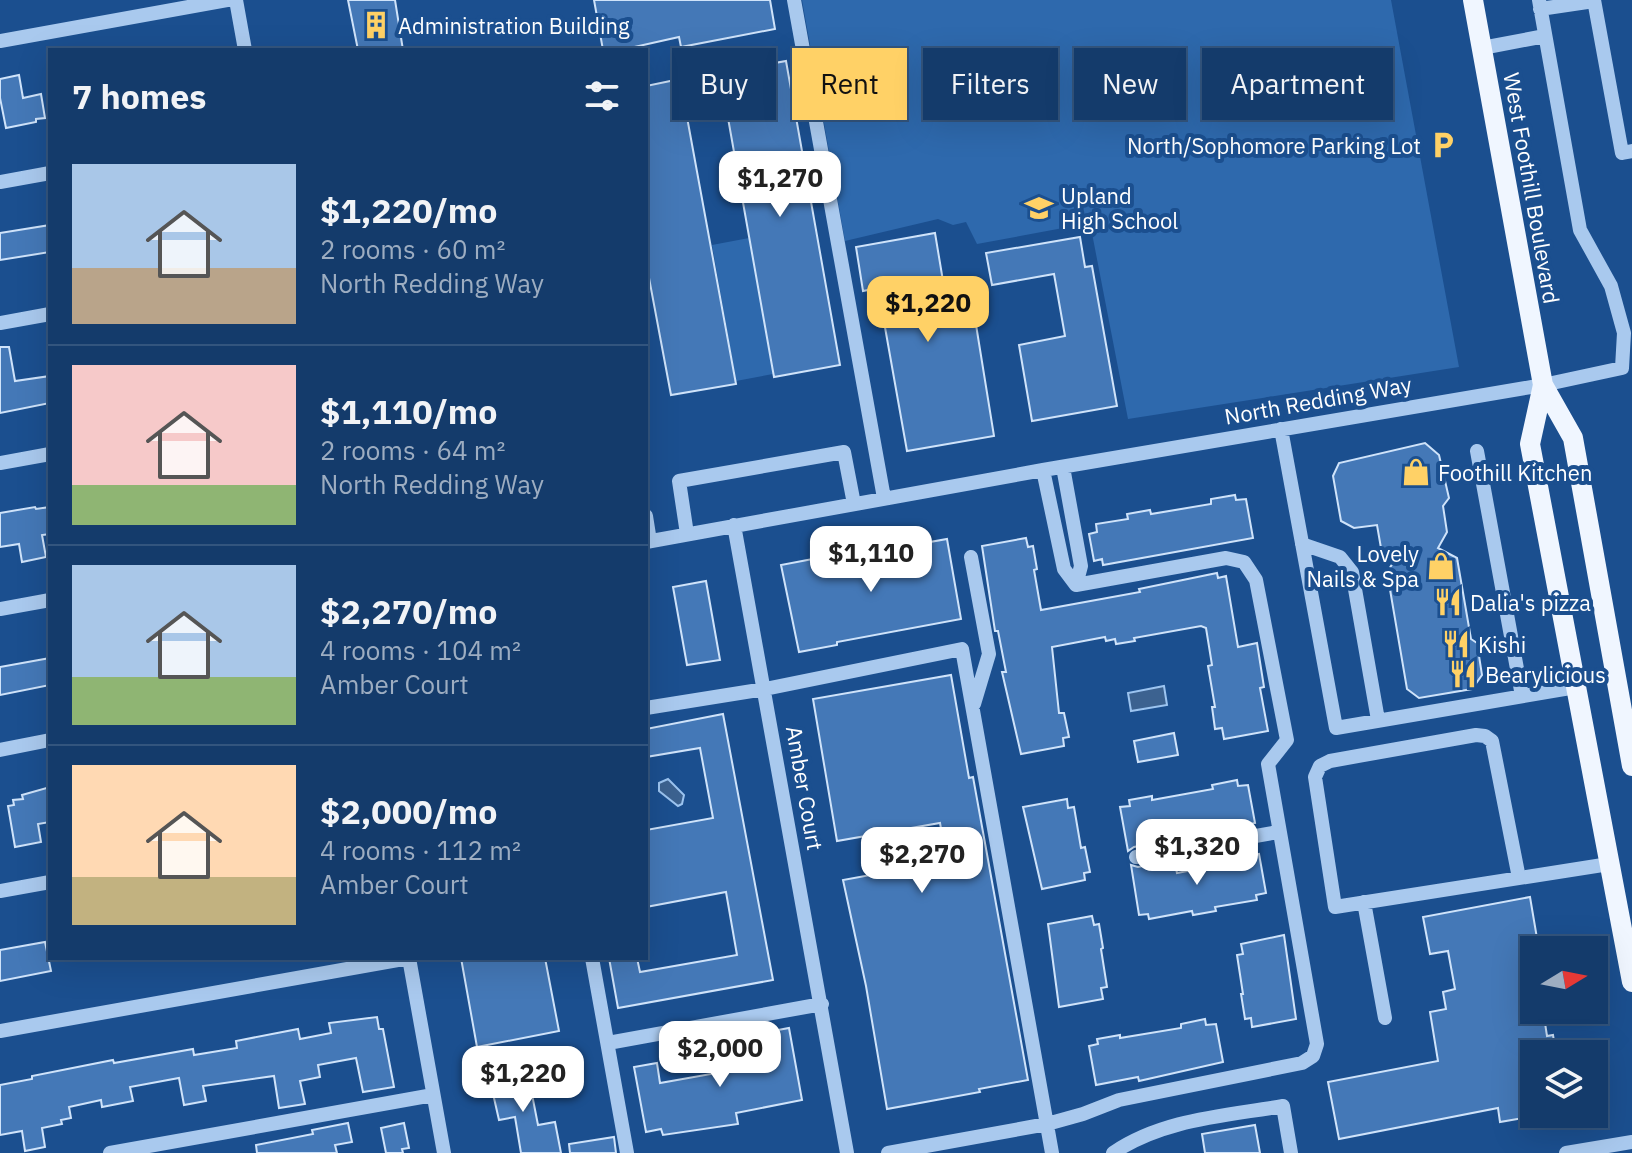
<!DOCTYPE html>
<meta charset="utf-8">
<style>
body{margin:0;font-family:"IBM Plex Sans",sans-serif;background:#1d4271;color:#f1f3f6;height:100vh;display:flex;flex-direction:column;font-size:30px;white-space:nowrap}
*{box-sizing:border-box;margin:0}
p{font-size:26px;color:#9dadc1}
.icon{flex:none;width:44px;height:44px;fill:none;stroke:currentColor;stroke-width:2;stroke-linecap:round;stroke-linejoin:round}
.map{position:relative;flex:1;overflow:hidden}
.details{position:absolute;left:48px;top:48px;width:600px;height:912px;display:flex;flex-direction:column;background:#143b6b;border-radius:0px;box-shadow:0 8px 32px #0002,0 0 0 2px #33557e}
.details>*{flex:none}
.banner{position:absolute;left:672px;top:48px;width:760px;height:72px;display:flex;gap:16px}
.needle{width:52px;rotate:80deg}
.controls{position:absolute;left:1520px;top:936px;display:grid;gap:16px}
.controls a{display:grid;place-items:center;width:88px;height:88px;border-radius:0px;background:#143b6b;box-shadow:0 8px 32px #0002,0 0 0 2px #33557e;font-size:40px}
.price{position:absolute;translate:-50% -68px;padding:0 18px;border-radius:16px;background:#fff;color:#222;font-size:26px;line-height:52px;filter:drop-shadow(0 2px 4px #0008)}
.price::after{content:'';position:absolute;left:50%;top:48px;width:24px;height:18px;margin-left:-12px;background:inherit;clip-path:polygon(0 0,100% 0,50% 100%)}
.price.selected{background:#ffd166;color:#111}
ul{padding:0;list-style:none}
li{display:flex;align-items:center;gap:24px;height:200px;padding:0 24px}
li+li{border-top:2px solid #33557e}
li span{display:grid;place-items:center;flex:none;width:224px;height:160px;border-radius:0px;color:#555}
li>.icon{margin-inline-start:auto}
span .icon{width:96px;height:96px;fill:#fffc;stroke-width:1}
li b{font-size:34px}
h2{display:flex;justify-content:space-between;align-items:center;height:96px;padding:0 24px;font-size:34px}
.pill{padding:0 28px;border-radius:0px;background:#143b6b;box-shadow:0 8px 32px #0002,0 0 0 2px #33557e;font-size:28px;line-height:72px}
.pill.selected{background:#ffd166;color:#111}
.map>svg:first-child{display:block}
.green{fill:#2e69ad}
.water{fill:#3c6290;stroke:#9cc4f0;stroke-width:2}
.building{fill:#4478b7;stroke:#cfe3fa;stroke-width:2}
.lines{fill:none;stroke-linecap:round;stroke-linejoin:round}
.minor{stroke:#a9c9ee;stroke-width:14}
.major{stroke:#f0f6ff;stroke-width:20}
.labels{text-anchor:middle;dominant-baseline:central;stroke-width:8;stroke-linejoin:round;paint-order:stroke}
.poi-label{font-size:22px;fill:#fff;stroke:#1b4f8f;text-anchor:start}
.street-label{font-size:22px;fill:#fff;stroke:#1b4f8f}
</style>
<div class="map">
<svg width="1632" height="1153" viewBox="0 0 1632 1153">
<rect width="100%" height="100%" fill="#1b4f8f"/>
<path class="green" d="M802 0H1391L1459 367 1128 419 1090 223 977 244 966 222 953 225 938 219 845 241Z
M749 238 773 374 736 381 712 245Z"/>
<path class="water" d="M1164 686 1167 705 1131 711 1128 693Z
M668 779 684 795 682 804 678 806 659 791V783Z"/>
<path class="building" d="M348 0H395L403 50H358Z
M594 0H770L775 29 681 47 679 37 621 50H603Z
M786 61 840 365 774 377 720 73Z
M19 75 23 98 41 94 45 118 36 119V122L6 128 0 98V79Z
M680 79 736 384 671 395 646 262V86Z
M50 225V252L0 260V233Z
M935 233 947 305 972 300 994 436 907 451 878 288 863 291 856 247Z
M1080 237 1085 267 1092 266 1117 406 1032 421 1019 345 1065 336 1054 274 992 285 986 253Z
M0 347H9L15 381 50 376V403L0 413Z
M1425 443 1439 455 1449 498 1443 506 1447 532 1438 548 1457 558 1471 639 1477 643 1482 675 1472 689 1419 698 1407 689 1387 572 1397 557 1381 548 1377 525 1354 528 1341 521 1333 476 1339 463Z
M1235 495 1236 500 1246 499 1253 538 1103 565 1102 559 1094 561 1089 534 1097 532 1096 524 1128 519 1127 514 1150 510 1151 514 1211 504V499Z
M35 507 36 509 50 507V534L42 535 46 557 22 562 19 544 0 547V513Z
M1026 538 1028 547 1033 546 1037 569 1034 570 1041 610 1140 592 1139 589 1217 573 1218 578 1226 576 1238 647 1257 643 1264 687 1260 688 1268 731 1224 739 1222 728 1215 729 1212 707H1215L1208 666 1212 665 1206 628 1201 626 1134 638 1135 641 1116 644 1115 639 1106 641 1105 637 1052 647 1059 713H1064L1069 737 1063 738 1064 746 1021 754 1002 672H1006L998 631H995L982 546Z
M947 539 961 619 837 642V645L799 652 781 565 818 558V562Z
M706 581 720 660 687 665 673 587Z
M50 658V685L0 695V667Z
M951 675 969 778 973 777 1028 1080 979 1089 980 1092 887 1109 866 986 843 880 947 861 940 823 837 841 813 699Z
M723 714 773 980 618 1008 609 958H637L640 972 737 955 726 892 646 907V830L713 818 700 748 646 757V729Z
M1174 733 1178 755 1138 762 1134 741Z
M1237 780 1238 786 1248 785 1255 823 1134 847 1128 851 1120 807 1130 806 1129 800 1152 796V800L1213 789 1212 785Z
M50 787V822L38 824 41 842 15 847 8 806 14 805 13 800 23 799 22 795Z
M1067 799 1068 808 1074 807 1081 848 1085 847 1090 872 1084 873 1085 880 1042 889 1023 807Z
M1259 854 1266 893 1256 895 1257 900 1215 907 1216 911 1193 915 1192 911 1149 919 1148 914 1139 915 1131 865 1138 867 1174 860 1177 873 1218 865 1217 861Z
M1530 897 1539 950H1534V1010H1543L1547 1036 1553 1035 1556 1054H1534V1116L1500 1122 1498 1108 1339 1139 1328 1082 1438 1061 1430 1012 1446 1009 1443 992 1455 989 1448 951 1430 954 1423 917Z
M1092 916 1094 925 1099 924 1103 948 1101 949 1107 987 1101 988 1103 999 1059 1007 1048 924Z
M1284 935 1296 1019 1252 1027 1251 1018 1245 1019 1241 994H1243L1237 955 1243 954 1241 944Z
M45 942 51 971 0 981V950Z
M461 958H545L559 1031 477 1047Z
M377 1017 379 1029H383L394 1087 363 1092 356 1058 318 1065 320 1077 300 1081 305 1104 279 1108 274 1076 203 1086 206 1101 184 1105 179 1078 130 1087 133 1101 102 1107 101 1100 69 1107 71 1118 61 1120 62 1124 42 1128 45 1147 25 1151 22 1131 0 1135V1085L32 1079V1076L113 1060 114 1063 193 1049 194 1055 237 1048 236 1041 298 1029 300 1039 331 1033 329 1023Z
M1205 1019 1206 1025 1216 1024 1223 1062 1139 1081 1138 1077 1096 1085 1089 1046 1098 1044 1097 1039 1120 1035V1038L1181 1028V1024Z
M789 1028 802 1100 736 1113 738 1124 663 1135 661 1129 646 1132 634 1067 657 1063 660 1083 711 1074 707 1051 730 1046 734 1065 771 1057 767 1032Z
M509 1072 511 1077 528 1074 538 1125 555 1122 561 1153H521L515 1117 499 1120 489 1076Z
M348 1123 352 1142 335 1145 337 1153H257L256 1145 313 1134 312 1130Z
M404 1123 409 1148 402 1149 403 1153H386L381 1128Z
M1255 1125 1260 1153H1205L1202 1134Z
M614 1137 616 1153H570L569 1144Z"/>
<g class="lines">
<path class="minor" d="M236 0 245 50
M794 0 884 498
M1594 0 1622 153 1632 151
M1540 9 1594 1
M0 41 227 0
M1482 48 1545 36
M0 182 50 173
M0 323 50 314
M1281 429 1336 728 1576 687
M1477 451 1522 696
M0 463 50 454
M1043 470 1064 569 1076 585 1081 566 1063 467
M646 516 650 541
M734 525 847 1153
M687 534 679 481 844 452 854 504
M646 542 1043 470 1543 385 1622 368 1624 333 1611 286 1580 230 1539 0
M1302 544 1340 557 1352 572 1378 720
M971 557 989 654 974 704
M0 609 50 600
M646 708 765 689 962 649 1052 1153
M0 750 50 740
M1136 857 1278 832
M1519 878 1492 741 1485 736 1476 735 1330 761 1320 766 1315 777 1335 907 1609 864
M0 891 50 882
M1364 902 1385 1018
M409 958 444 1153
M592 958 627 1153
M0 1031 409 958
M608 1043 822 1004
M110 1153 433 1095
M888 1153 1047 1124 1083 1114 1119 1100 1302 1063 1313 1056 1317 1044 1268 764 1287 740 1256 580 1244 562 1226 558 1076 585
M1113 1153C1163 1119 1225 1116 1283 1106L1291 1153
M1566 1153 1632 1142"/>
<path class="major" d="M1473 0 1543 385 1573 438 1632 766
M1543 385 1530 444 1632 982"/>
</g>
<defs>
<symbol id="building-bare" viewBox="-9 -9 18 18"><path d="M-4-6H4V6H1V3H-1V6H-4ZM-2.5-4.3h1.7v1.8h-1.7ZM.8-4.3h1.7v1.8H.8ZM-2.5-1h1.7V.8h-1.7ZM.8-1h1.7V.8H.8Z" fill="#ffd166" stroke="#1b4f8f" stroke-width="2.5" paint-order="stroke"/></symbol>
<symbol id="parking-bare" viewBox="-9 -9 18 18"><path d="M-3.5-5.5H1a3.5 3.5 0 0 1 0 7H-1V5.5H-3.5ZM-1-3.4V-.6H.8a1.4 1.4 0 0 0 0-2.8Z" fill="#ffd166" stroke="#1b4f8f" stroke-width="2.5" paint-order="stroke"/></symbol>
<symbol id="school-bare" viewBox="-9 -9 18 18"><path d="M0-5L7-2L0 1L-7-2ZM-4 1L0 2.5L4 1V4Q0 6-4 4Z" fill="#ffd166" stroke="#1b4f8f" stroke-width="2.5" paint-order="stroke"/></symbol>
<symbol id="shop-bare" viewBox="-9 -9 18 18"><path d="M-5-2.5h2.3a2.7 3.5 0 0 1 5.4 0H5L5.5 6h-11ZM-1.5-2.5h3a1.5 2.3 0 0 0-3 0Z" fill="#ffd166" stroke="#1b4f8f" stroke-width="2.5" paint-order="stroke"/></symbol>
<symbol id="restaurant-bare" viewBox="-9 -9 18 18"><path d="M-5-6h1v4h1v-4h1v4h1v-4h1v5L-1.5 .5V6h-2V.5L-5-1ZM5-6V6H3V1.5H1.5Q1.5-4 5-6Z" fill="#ffd166" stroke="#1b4f8f" stroke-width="2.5" paint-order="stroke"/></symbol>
</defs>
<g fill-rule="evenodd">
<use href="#building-bare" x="356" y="5" width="40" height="40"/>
<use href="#parking-bare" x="1423" y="125" width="40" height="40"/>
<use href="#school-bare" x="1019" y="188" width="40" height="40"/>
<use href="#shop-bare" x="1396" y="452" width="40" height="40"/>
<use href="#shop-bare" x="1421" y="546" width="40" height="40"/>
<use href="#restaurant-bare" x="1428" y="582" width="40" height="40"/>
<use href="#restaurant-bare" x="1436" y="624" width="40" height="40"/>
<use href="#restaurant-bare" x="1443" y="654" width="40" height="40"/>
</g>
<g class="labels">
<g class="poi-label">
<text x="398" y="25">Administration Building</text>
<text x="1421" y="145" text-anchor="end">North/Sophomore Parking Lot</text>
<text x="1061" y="195">Upland<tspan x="1061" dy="25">High School</tspan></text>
<text x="1438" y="472">Foothill Kitchen</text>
<text x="1419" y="553" text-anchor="end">Lovely<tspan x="1419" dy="25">Nails &amp; Spa</tspan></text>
<text x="1470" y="602">Dalia's pizza</text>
<text x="1478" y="644">Kishi</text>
<text x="1485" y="674">Bearylicious</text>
</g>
<g class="street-label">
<text transform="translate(1532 188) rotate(80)">West Foothill Boulevard</text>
<text transform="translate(1318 400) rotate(-10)">North Redding Way</text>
<text transform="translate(805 788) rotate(80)">Amber Court</text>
</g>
</g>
</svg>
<div class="controls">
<a><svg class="needle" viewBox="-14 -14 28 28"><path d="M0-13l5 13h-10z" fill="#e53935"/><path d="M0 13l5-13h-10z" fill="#9dadc1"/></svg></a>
<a><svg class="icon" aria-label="layers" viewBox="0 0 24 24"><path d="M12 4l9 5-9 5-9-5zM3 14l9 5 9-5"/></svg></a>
</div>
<b class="price" style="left:780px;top:219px">$1,270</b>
<b class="price selected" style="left:928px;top:344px">$1,220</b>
<b class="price" style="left:871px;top:594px">$1,110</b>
<b class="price" style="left:1197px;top:887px">$1,320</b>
<b class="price" style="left:922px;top:895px">$2,270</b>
<b class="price" style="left:720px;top:1089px">$2,000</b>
<b class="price" style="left:523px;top:1114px">$1,220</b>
<div class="banner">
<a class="pill">Buy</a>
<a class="pill selected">Rent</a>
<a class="pill">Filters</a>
<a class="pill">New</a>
<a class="pill">Apartment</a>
</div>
<section class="details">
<h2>7 homes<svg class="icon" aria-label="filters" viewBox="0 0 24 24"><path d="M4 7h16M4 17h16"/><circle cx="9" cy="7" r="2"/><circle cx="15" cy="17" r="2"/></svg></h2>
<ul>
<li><span style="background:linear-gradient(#a9c7e8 65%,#b9a48a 0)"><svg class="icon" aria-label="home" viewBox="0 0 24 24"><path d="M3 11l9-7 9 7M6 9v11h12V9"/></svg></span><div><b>$1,220/mo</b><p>2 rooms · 60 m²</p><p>North Redding Way</p></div></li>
<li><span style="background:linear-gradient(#f6c9c9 75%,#8fb573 0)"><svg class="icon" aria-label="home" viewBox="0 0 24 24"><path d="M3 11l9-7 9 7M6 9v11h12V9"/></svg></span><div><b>$1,110/mo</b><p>2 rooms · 64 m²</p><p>North Redding Way</p></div></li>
<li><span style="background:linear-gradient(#a9c7e8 70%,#8fb573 0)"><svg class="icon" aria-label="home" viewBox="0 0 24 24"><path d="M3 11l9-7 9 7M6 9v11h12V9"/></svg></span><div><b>$2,270/mo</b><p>4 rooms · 104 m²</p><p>Amber Court</p></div></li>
<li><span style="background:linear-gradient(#ffd9b3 70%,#c2b280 0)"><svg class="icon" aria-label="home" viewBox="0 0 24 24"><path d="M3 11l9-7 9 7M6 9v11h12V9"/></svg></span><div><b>$2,000/mo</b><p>4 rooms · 112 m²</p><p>Amber Court</p></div></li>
</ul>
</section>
</div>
